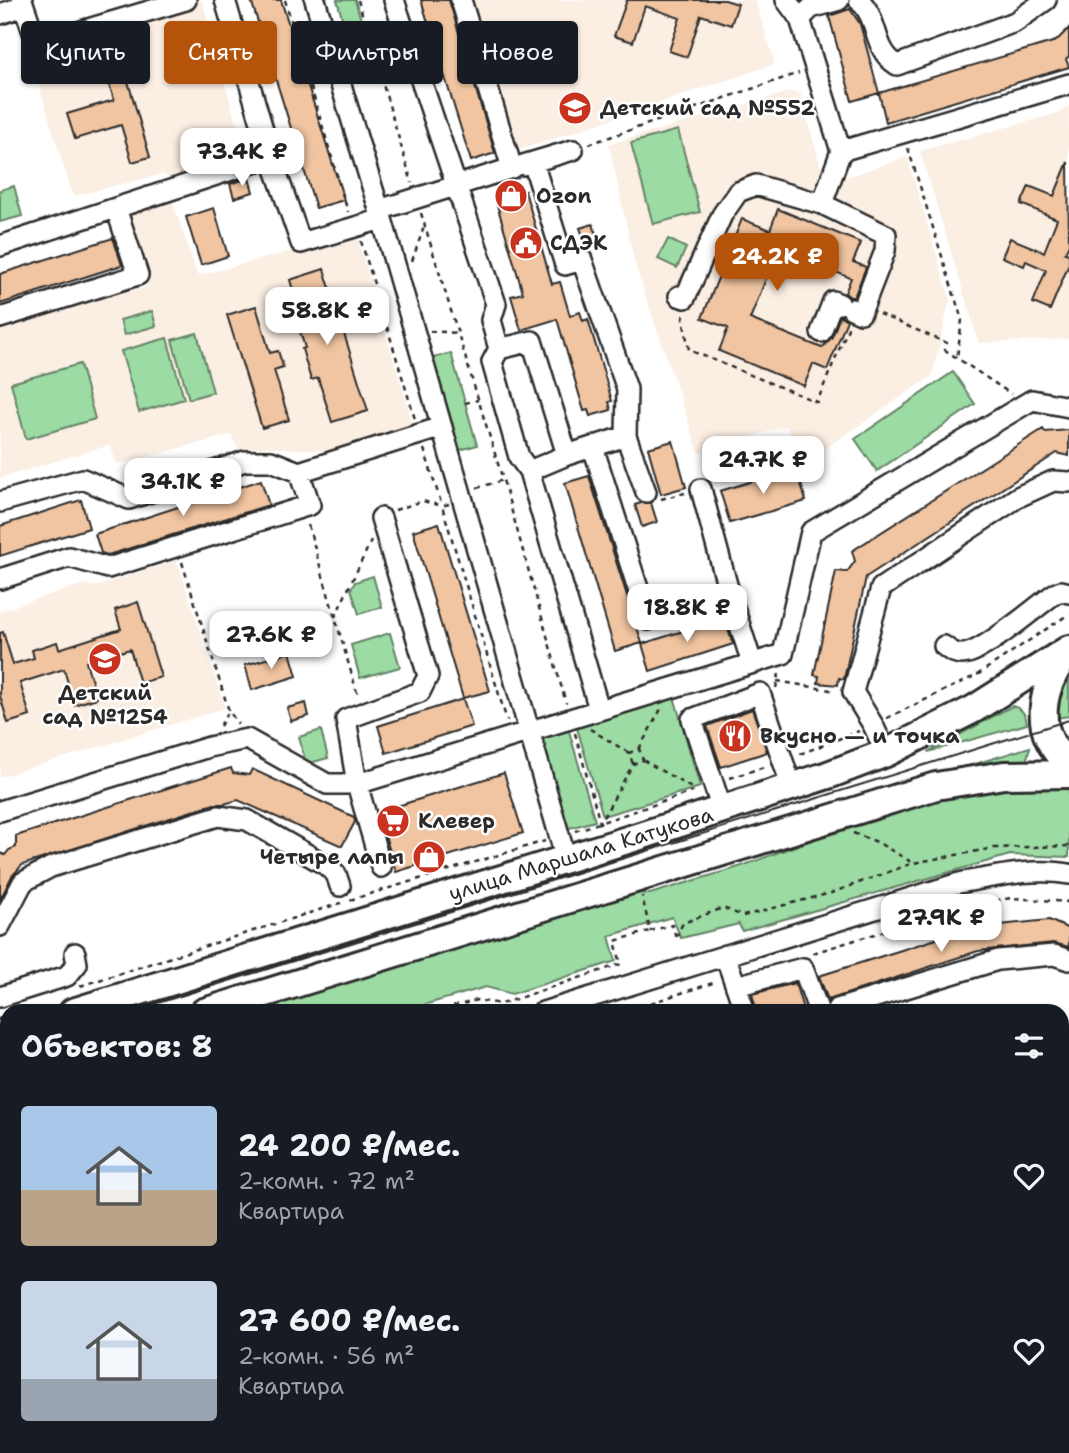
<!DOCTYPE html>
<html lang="ru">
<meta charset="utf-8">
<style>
body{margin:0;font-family:"Shantell Sans",sans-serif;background:#242831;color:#f1f3f6;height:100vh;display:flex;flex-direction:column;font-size:26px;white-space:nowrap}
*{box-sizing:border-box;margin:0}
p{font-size:23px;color:#9ea1a6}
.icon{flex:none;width:38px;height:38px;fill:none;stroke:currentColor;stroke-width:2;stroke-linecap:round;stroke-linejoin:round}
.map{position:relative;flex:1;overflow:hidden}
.panel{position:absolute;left:0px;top:1004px;width:1069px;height:450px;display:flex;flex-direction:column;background:#171b24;border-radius:21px 21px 0 0;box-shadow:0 2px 5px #0004}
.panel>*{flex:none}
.hud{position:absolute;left:21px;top:21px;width:700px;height:63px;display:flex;gap:14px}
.price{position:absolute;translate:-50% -60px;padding:0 16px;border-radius:14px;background:#fff;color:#222;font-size:23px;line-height:46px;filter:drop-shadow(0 2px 4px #0008)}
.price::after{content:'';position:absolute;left:50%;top:42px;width:21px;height:16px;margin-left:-10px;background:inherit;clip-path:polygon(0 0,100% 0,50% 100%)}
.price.on{background:#b45309;color:#fff}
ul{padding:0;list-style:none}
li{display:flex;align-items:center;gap:21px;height:175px;padding:0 21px}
li span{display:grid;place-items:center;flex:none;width:196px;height:140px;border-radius:7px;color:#555}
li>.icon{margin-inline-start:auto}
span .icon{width:84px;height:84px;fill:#fffc;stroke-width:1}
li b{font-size:30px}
h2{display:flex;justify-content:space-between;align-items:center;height:84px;padding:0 21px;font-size:30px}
.tag{padding:0 24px;border-radius:7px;background:#171b24;box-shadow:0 2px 5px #0004;font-size:24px;line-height:63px}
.tag.on{background:#b45309;color:#fff}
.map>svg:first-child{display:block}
.built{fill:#fbeee3}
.green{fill:#9cdba3;stroke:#648367;stroke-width:2}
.building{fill:#f1c5a1;stroke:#2b2b2b;stroke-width:2}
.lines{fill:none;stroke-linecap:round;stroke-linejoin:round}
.minor-casing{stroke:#2b2b2b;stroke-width:24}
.major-casing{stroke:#2b2b2b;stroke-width:32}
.path{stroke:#2b2b2b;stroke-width:2.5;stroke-dasharray:5 5;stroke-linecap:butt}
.minor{stroke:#fff;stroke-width:19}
.major{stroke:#fff;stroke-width:26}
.tram{stroke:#2b2b2b;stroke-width:2}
.labels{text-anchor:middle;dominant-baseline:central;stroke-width:5;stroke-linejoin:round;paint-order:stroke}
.poi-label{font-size:21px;font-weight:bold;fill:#2b2b2b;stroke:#fff;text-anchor:start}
.street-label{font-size:21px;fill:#2b2b2b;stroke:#fff}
</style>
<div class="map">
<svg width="1069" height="1453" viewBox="0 0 1069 1453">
<rect width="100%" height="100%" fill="#fff"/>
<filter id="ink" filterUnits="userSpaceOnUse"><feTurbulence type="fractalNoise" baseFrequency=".0143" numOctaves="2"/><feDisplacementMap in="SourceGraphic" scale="14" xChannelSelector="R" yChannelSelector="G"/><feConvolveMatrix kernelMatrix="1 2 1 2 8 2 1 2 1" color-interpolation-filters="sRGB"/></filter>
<g filter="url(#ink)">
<path class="built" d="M202 0 242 145 239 155 171 179 163 174 73 196 32 63 140 32 139 19Z
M472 0H755L775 64 517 151Z
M789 92 800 93 821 168 847 177 907 157 950 299 932 376 808 460 786 426 699 453 635 265 609 144Z
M1069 105V339L979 343 920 151 1059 113Z
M172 201 198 276 356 234 413 424 331 451 268 447 239 451 231 435 117 464 110 445 0 478V328L148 286 130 220 132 213Z
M177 560 225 708 0 777V611L84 584 94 587Z
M76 1447H226L207 1453H77Z
M329 1447H386L387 1453H310Z
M418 1447H628L630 1453H420Z"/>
<path class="green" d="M337 0H355L362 23 345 28Z
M678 130 700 212 653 224 631 143Z
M14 186 22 216 0 222V190Z
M668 239 686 248 677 268 658 259Z
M152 311 156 326 124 335 120 320Z
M197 333 213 392 189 399 172 340Z
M167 338 184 399 139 412 121 351Z
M451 353 477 445 460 450 433 358Z
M80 364 95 419 26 439 11 383Z
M953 372 975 404 877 471 855 439Z
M373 576 382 607 359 614 351 589 355 582Z
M390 633 400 667 360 678 351 645Z
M1069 669V716L1056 718 1055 706Z
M673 693 700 787 603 816 575 721Z
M1012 706C1022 708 1026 714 1027 724L928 752Z
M567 724 595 821 562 830 538 734Z
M321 730 328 758 306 764 299 737Z
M1030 747 1026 762 942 774Z
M1056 787 1069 788V857L1010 855 742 931 739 924 681 938 672 917 609 936 616 961 512 994 486 987 403 1011 245 1012 635 893 650 894 742 866 833 832 940 798 993 789Z
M738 1447H838L840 1453H739Z"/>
<path class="building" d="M251 0H281L344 200 316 208Z
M421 0H449L495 153 471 161Z
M627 0H725L738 4 731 25 701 15 687 57 669 51 680 18 645 6 633 42 614 36Z
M850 9 860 24 879 93 852 101 829 16Z
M1069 28V56L1066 59 1069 67 886 122 879 93 1056 41Z
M120 54 150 157 132 162 121 125 75 139 67 114 114 100 102 60Z
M1068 162 1069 244 1065 253 1069 254V264L1050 310 1033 303 1046 270 1026 261 1024 266 1002 257 1010 238 1044 252 1057 219 1021 204 1029 186 1054 196Z
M249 178 253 192 234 198 230 184Z
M517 185 520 193 525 191 552 284 560 282 570 316 580 312 583 321 588 319 612 401 609 402 611 410 590 416 588 410 584 411 557 319 521 330 511 296 523 293 495 198 499 197 498 190Z
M214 208 228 256 201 265 186 217Z
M778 209 861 243 853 262 866 267 854 297H850L845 293 851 278 778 249 750 319 822 348 832 337 840 316 847 320 827 370 813 364 804 386 719 351 728 328 702 318 742 219 770 230Z
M593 224 600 246 588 250 580 228Z
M113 238 122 265 0 304V274Z
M324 269 368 411 332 422 318 378 311 380 302 349 305 348 296 318 301 317 290 280Z
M256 306 270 353 278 351 282 363 283 367 274 370 289 420 262 428 227 315Z
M1043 429 1045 432 1069 430V456L1057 453 866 577 844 679 839 678 838 685 818 683 819 676 814 675 836 571 847 572 855 561 852 551Z
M673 441 686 487 661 494 648 448Z
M796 468 806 501 730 523 720 491Z
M589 476 642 643 615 651 565 483Z
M261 480 269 505 108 555 101 553 95 534Z
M81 500 89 528 0 556V526Z
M641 503H651L657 522 642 527 635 505Z
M439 523 490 691 463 698 413 531Z
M138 602 161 677 140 683 130 649 86 662 97 698 74 705 64 669 20 683 30 716 8 723 0 696V633L3 632 13 664 34 658 32 650 57 642 59 649 121 629 115 610Z
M724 618 733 644 650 671 642 644Z
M290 652 297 676 252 690 245 665Z
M463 699 472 726 386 753 378 726Z
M306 703 309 716 291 721 287 708Z
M752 709 767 752 721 767 707 726Z
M231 768 233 773 249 775 252 769 354 817 355 822 342 846 238 800 224 804H214L22 865 12 876 0 900V853L5 855 9 850 16 847V836Z
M504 773 523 833 396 872 378 812Z
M1049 920 1069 929V947L1053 943 978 951 828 1000 819 976 971 928Z
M795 983 804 1012H757L752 994Z"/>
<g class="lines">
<defs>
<path id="minor" d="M22 0 37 44 186 0
M225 0 271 157
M315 0 382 219 566 859
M394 0 496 304 491 320 499 349 492 362 519 457 529 471 599 709
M786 0 800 19 841 151 1069 84
M859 0C880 20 872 49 897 65L1015 22 1046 0
M0 14 24 6
M800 19 811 8 839 0
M841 151 822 204 886 235 885 251 861 313 852 309
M523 165 573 150
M379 210 512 168 461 0
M0 246 271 157 301 243 382 219
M679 296 685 298 722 215 738 192 756 185 822 204
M0 318 138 275 116 208
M821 332 833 301 840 304
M499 349 532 341 567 455
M626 436 646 492
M593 447 648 620 729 592 752 663
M529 471 567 455 626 436 627 389 582 260 565 265 533 162
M701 489 729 592
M0 502 83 479 129 499 245 461H271L299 472
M0 579 69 557 108 568 310 505 299 472 442 427
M944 646C951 652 958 656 968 653 988 648 1035 608 1054 594L1061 591 1069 593
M886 753 873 725 853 692 881 588 1018 497 1053 481 1069 482
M722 810 692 719 760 693 792 788
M0 811 209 747 247 739 327 784H357L783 654 811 532 1032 400 1069 407
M381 867 357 784 346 719 420 692 428 676 381 518
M0 926 23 882 51 867 218 816 247 820 326 865 336 874 340 886
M725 955 745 1012
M736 986 803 968 819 1012
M0 997 67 976 77 964 75 953
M543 1012 959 883C994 877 1034 867 1069 874
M838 1012 837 1009 998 960 1054 955 1069 960
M0 1180 7 1177
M0 1278 7 1276
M0 1370 7 1393
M23 1447 25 1453
M660 1447 662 1453
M738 1447 739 1453
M838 1447 840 1453
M255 1453 274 1447"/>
<path id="major" d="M1068 653C1040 687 1031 733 1069 764
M73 1012 640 836 828 775 886 753 974 709 1069 649
M204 1012 936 786 1004 775 1069 774
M0 1034 7 1032
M0 1075 7 1073"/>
</defs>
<use href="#minor" class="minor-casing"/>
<use href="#major" class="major-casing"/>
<path class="path" d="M285 0 348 212
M358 0 412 183
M589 144 799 73
M908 148 962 320 957 357
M421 213 503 480 566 703
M361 241 415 419
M412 261 425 224
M879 314 947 343 945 350 1011 394
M684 315 683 319 689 350 817 402 849 326
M430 331 458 333
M465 403 478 400
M424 449 442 506
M477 488 503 480
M661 499 685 493
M449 504 442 506 507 721
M395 510 423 501 442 506
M308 525 358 696
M182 562 229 711 238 724
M335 617 371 541
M777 681 836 691
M776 688 779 674
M887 718 977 675 1069 614
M220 726 229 711
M590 729 629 753
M575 733 600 823 633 764 643 760 639 749 629 753 633 764
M639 749 661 709
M800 754 859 731
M643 760 695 790
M730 778 767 766
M575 831 698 790
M853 833 877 842 913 863
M350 900 545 841
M650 931 672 925 676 937
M676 937 683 923 723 908 743 916 831 893 913 863 994 848 1069 846
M813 953 972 904 1012 898 1069 902
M80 986 341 903
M434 1012 477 1000 501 1004 621 964 615 941 650 931 642 896
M622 1012 716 982
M0 1151 7 1149
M0 1204 7 1202
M1062 1205 1069 1207
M0 1439 7 1425
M403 1447 404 1453
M811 1447 817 1453"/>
<use href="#minor" class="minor"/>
<use href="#major" class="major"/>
<path class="tram" d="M129 1012 1069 720
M0 1052 7 1050"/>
</g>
</g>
<defs>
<symbol id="school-disc" viewBox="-11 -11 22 22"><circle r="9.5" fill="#c8321e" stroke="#fff"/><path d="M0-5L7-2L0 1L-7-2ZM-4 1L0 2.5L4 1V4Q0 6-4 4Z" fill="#fff"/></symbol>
<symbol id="shop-disc" viewBox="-11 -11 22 22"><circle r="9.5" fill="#c8321e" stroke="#fff"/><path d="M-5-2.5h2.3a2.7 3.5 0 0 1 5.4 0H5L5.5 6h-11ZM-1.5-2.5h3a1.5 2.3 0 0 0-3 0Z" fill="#fff"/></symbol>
<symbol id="civic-disc" viewBox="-11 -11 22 22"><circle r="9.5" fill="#c8321e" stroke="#fff"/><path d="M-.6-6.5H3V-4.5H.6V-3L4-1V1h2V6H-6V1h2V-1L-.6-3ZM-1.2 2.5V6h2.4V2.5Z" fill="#fff"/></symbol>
<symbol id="restaurant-disc" viewBox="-11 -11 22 22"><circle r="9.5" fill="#c8321e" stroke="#fff"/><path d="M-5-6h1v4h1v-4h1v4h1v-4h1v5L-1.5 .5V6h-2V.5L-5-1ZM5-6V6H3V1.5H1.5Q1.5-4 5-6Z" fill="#fff"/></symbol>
<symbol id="supermarket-disc" viewBox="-11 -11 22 22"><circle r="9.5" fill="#c8321e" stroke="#fff"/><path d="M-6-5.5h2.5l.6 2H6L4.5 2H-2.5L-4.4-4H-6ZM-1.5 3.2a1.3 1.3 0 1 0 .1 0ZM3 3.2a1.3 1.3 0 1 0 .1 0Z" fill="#fff"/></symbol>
</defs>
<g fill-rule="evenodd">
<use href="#school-disc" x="556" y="89" width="38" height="38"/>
<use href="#shop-disc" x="492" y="177" width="38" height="38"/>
<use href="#civic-disc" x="507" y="224" width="38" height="38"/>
<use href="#school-disc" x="86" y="640" width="38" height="38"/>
<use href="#restaurant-disc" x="716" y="717" width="38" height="38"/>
<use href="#supermarket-disc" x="374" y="802" width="38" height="38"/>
<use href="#shop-disc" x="410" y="838" width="38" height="38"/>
</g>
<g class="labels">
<g class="poi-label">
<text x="600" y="108">Детский сад №552</text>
<text x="536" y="196">Ozon</text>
<text x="550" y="243">СДЭК</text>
<text x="105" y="693" text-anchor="middle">Детский<tspan x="105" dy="24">сад №1254</tspan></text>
<text x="760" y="736">Вкусно — и точка</text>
<text x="418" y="821">Клевер</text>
<text x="404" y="857" text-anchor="end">Четыре лапы</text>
</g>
<g class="street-label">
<text transform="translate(581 854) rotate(-17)">улица Маршала Катукова</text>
</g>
</g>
</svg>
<b class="price" style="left:242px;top:188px">73.4K ₽</b>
<b class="price on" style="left:777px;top:293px">24.2K ₽</b>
<b class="price" style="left:327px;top:347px">58.8K ₽</b>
<b class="price" style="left:763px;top:496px">24.7K ₽</b>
<b class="price" style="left:183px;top:518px">34.1K ₽</b>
<b class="price" style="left:687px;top:644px">18.8K ₽</b>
<b class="price" style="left:271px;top:671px">27.6K ₽</b>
<b class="price" style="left:941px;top:954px">27.9K ₽</b>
<div class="hud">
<a class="tag">Купить</a>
<a class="tag on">Снять</a>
<a class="tag">Фильтры</a>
<a class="tag">Новое</a>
</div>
<section class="panel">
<h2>Объектов: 8<svg class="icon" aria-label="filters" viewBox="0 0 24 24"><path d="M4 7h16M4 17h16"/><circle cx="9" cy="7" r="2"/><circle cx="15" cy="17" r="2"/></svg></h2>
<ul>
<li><span style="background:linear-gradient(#a9c7e8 60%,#b9a48a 0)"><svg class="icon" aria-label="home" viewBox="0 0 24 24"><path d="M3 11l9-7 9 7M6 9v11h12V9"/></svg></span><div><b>24 200 ₽/мес.</b><p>2-комн. · 72 m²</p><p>Квартира</p></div><svg class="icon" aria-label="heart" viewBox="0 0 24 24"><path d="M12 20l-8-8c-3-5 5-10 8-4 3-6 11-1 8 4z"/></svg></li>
<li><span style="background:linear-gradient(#c9d6e8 70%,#9aa5b1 0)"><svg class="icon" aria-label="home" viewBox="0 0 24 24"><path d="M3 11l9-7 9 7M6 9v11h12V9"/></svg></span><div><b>27 600 ₽/мес.</b><p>2-комн. · 56 m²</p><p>Квартира</p></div><svg class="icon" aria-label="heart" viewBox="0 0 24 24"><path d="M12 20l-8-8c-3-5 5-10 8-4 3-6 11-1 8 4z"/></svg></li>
</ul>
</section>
</div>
